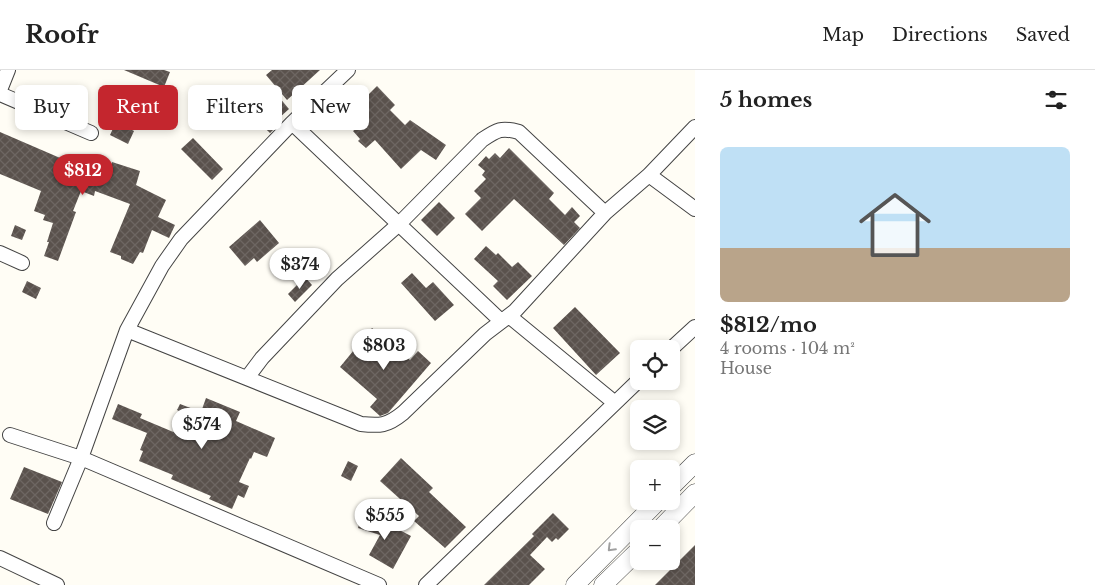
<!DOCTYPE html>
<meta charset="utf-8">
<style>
body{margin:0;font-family:"Libre Baskerville",serif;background:#f2f2f2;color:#222;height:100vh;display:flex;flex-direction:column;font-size:19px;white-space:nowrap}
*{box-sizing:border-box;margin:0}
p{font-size:16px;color:#767676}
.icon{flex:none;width:28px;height:28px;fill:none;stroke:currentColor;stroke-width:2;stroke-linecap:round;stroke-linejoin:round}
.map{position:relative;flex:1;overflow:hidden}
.sheet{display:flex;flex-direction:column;background:#fff;width:400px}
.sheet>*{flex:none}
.hud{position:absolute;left:15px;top:15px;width:475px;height:45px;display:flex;gap:10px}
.buttons{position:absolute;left:630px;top:270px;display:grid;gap:10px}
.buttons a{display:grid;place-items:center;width:50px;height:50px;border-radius:8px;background:#fff;box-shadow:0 2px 8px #0003;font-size:25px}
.price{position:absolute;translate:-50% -42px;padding:0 11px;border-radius:18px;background:#fff;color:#222;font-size:16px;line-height:32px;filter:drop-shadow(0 1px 2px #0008)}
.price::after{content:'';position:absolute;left:50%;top:30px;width:15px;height:11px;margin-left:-8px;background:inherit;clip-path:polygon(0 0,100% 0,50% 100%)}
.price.on{background:#c4262e;color:#fff}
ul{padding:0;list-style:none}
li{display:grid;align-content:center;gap:10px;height:265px;padding:0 25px}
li+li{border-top:1px solid #e0e0e0}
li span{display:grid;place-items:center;height:155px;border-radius:8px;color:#555}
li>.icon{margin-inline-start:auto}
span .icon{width:90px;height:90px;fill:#fffc;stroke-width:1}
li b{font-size:21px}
h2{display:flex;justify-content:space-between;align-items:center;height:60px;padding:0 25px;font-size:21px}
.chip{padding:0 18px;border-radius:8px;background:#fff;box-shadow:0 2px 8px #0003;font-size:18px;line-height:45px}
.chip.on{background:#c4262e;color:#fff}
header{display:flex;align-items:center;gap:30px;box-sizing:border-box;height:70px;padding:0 25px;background:#fff;border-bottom:1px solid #e0e0e0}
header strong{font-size:24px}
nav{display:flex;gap:28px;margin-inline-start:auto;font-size:18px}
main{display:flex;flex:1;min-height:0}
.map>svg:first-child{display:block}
.building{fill:url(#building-cross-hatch)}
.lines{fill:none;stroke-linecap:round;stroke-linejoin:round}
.minor-casing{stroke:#444;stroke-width:16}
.tertiary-casing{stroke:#444;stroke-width:19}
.minor{stroke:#fff;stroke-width:14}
.tertiary{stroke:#fff;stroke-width:18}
.oneway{stroke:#a0a0a0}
</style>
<header>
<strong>Roofr</strong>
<nav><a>Map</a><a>Directions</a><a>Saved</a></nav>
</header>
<main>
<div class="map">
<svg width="695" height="515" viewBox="0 0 695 515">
<defs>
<pattern id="building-cross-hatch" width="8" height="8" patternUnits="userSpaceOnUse" patternTransform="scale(1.25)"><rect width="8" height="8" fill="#5a524d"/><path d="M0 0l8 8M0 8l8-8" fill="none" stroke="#6d6662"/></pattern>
</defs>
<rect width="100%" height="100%" fill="#fffdf5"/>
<path class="building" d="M124 0H164L170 2 164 17Z
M272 0H320L287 30 266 5Z
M377 16 395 35 390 40 405 55 410 50 446 75 436 90 421 80 401 99 375 70 366 78 358 71 360 69 353 61 357 58 346 47Z
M251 22 266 36 278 26 289 39 279 48 282 51 270 63 240 34Z
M116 52 134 61 128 74 110 65Z
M0 62 81 97 82 95 108 106 112 92 140 101 136 115 166 130 158 147 175 155 169 168 152 160 143 183 140 182 133 194 121 189V186L110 182 130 134 95 121 94 126 81 121 73 141 76 142 58 191 44 186 49 172H47L53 153 43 150 45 145 34 141 41 121 0 104Z
M193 68 223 99 212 110 181 79Z
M509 78 554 123 549 129 565 145 572 137 580 146 574 152 580 158 564 175 514 129 482 161 465 144 481 128 474 121 486 109 482 105 485 101 478 95 486 86 489 89 495 83 500 88Z
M439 132 455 148 437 166 421 150Z
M260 150 279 173 257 192 254 188 245 196 229 177Z
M15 155 26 160 22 170 11 166Z
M486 176 496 185 498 183 512 197 518 192 532 206 507 230 493 216 498 211 474 189Z
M412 203 426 218 433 212 454 235 435 251 401 213Z
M305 207 312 215 295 232 288 224Z
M27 211 41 218 36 229 22 222Z
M575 237 620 283 596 305 553 258Z
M372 258 410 290 418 281 431 293 388 343 380 346 370 337 377 329 340 297Z
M206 328 240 342 236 351 275 368 267 387 254 382 251 389 250 388 239 412 249 416 244 428 238 425 232 439 209 429 211 426 171 409 173 405 139 391 143 381 140 380 147 363 112 349 118 334 142 344 140 348 190 369 197 351 177 340 180 334 201 342Z
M401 388 433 418 429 422 466 457 445 478 414 451 419 446 380 411Z
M348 391 358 396 351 411 341 406Z
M24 397 62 412 48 444 10 429Z
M553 443 569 459 558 470 556 468 552 472 547 467 530 485 545 499 529 515H484L534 466 532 464Z
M362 445 384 452 411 466 393 499 369 485 380 465 358 458Z
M695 475V515H655Z"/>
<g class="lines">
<defs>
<path id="minor" d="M0 20 8 0
M0 24 91 63
M292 53 501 251
M649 105 695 139
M0 183 22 193
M509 246 615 333
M127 260 361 354C380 356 387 356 403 343L485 264 515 241 605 143 649 105 695 57
M671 279 695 257
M247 308 262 288 337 209 399 154 482 70C497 60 501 57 519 62L605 143
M10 365 81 388 379 515
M54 453 81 388 127 260 162 196 181 169 292 53 348 0
M0 488 57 515
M426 515 639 310"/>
<path id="tertiary" d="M671 417 695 393
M660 459 695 423
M575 515 658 431
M603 515 639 480"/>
</defs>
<use href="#minor" class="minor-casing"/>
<use href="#tertiary" class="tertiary-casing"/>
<use href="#minor" class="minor"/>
<use href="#tertiary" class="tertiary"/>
</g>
<defs><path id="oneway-chevron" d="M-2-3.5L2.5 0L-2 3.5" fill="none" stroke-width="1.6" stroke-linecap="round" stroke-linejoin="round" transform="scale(1.25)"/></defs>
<use class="oneway" href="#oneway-chevron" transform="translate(611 478) rotate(135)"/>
</svg>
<div class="buttons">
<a><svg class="icon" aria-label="locate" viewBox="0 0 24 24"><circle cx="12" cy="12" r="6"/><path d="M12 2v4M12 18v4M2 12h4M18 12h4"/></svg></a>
<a><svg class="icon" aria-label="layers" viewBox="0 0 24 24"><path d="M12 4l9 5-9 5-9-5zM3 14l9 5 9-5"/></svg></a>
<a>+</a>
<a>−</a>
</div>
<b class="price on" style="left:83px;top:126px">$812</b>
<b class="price" style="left:300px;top:220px">$374</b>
<b class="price" style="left:384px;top:301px">$803</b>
<b class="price" style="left:202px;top:380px">$574</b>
<b class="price" style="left:385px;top:471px">$555</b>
<div class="hud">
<a class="chip">Buy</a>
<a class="chip on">Rent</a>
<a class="chip">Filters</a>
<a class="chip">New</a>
</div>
</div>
<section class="sheet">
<h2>5 homes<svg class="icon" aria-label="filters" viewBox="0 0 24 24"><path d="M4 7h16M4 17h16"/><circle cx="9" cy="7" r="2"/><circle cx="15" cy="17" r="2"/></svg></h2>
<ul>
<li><span style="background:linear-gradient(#bfe0f5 65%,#b9a48a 0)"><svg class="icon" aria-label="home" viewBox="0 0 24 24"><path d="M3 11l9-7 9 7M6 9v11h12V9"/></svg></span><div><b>$812/mo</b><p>4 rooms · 104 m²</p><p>House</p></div></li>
</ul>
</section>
</main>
